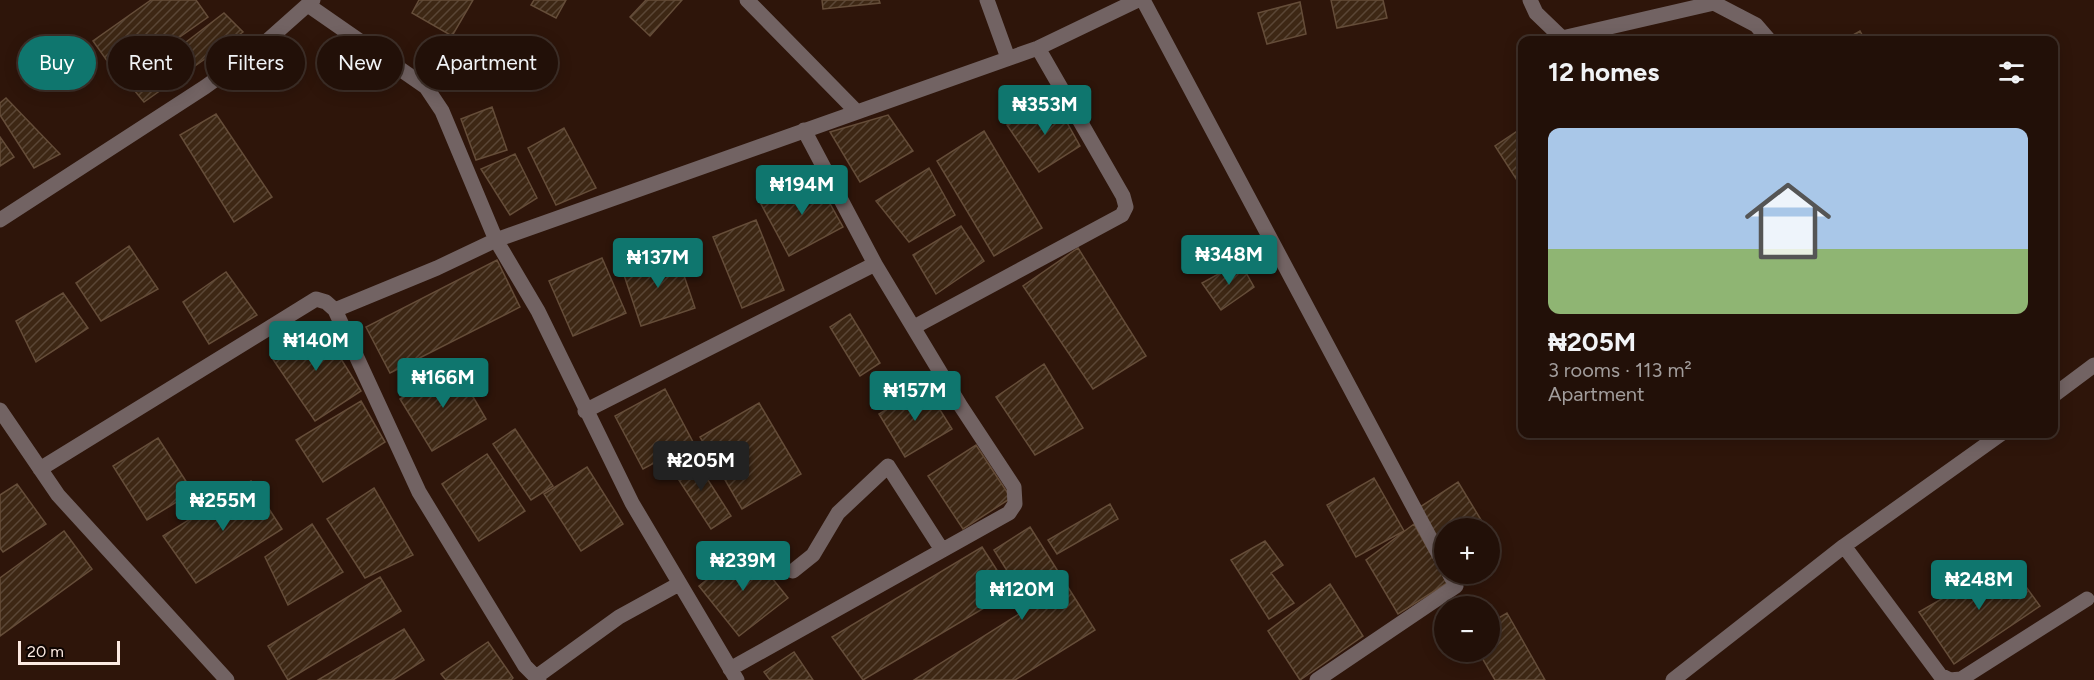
<!DOCTYPE html>
<meta charset="utf-8">
<style>
body{margin:0;font-family:Figtree,sans-serif;background:#2e1e16;color:#f1f3f6;height:100vh;display:flex;flex-direction:column;font-size:22px;white-space:nowrap}
*{box-sizing:border-box;margin:0}
p{font-size:20px;color:#a29d9c}
.icon{flex:none;width:33px;height:33px;fill:none;stroke:currentColor;stroke-width:2;stroke-linecap:round;stroke-linejoin:round}
.map{position:relative;flex:1;overflow:hidden}
.details{position:absolute;left:1518px;top:36px;width:540px;height:402px;display:flex;flex-direction:column;background:#221008;border-radius:12px;box-shadow:0 3px 15px #0003,0 0 0 2px #3f3029}
.details>*{flex:none}
.guide{position:absolute;left:18px;top:36px;width:570px;height:54px;display:flex;gap:12px}
.tools{position:absolute;left:1434px;top:518px;display:grid;gap:12px}
.tools a{display:grid;place-items:center;width:66px;height:66px;border-radius:50%;background:#221008;box-shadow:0 3px 15px #0003,0 0 0 2px #3f3029;font-size:30px}
.scale{position:absolute;left:18px;bottom:15px;width:102px;box-sizing:border-box;padding-left:6px;border:3px solid #fceae2;border-top:0;font-size:16px;line-height:21px;white-space:nowrap;color:#fceae2;-webkit-text-stroke:4px #0f0502;paint-order:stroke}
.price{position:absolute;translate:-50% -51px;padding:0 14px;border-radius:6px;background:#0f766e;color:#fff;font-size:20px;line-height:39px;filter:drop-shadow(0 2px 3px #0008)}
.price::after{content:'';position:absolute;left:50%;top:36px;width:18px;height:14px;margin-left:-9px;background:inherit;clip-path:polygon(0 0,100% 0,50% 100%)}
.price.on{background:#222;color:#fff}
ul{padding:0;list-style:none}
li{display:grid;align-content:center;gap:12px;height:318px;padding:0 30px}
li+li{border-top:2px solid #3f3029}
li span{display:grid;place-items:center;height:186px;border-radius:12px;color:#555}
li>.icon{margin-inline-start:auto}
span .icon{width:108px;height:108px;fill:#fffc;stroke-width:1}
li b{font-size:26px}
h2{display:flex;justify-content:space-between;align-items:center;height:72px;padding:0 30px;font-size:26px}
.pill{padding:0 21px;border-radius:27px;background:#221008;box-shadow:0 3px 15px #0003,0 0 0 2px #3f3029;font-size:21px;line-height:54px}
.pill.on{background:#0f766e;color:#fff}
.map>svg:first-child{display:block}
.building{fill:url(#building-hatch);stroke:#654d39;stroke-width:1.5}
.lines{fill:none;stroke-linecap:round;stroke-linejoin:round}
.street{stroke:#726363;stroke-width:15}
</style>
<div class="map">
<svg width="2094" height="680" viewBox="0 0 2094 680">
<defs>
<pattern id="building-hatch" width="6" height="6" patternUnits="userSpaceOnUse" patternTransform="scale(1.5)"><rect width="6" height="6" fill="#3d2714"/><path d="M-1 1l2-2M0 6l6-6M5 7l2-2" fill="none" stroke="#5a4636"/></pattern>
</defs>
<rect width="100%" height="100%" fill="#2e150a"/>
<path class="building" d="M151 0H196L208 17 120 79 93 41Z
M419 0H473L452 36 412 13Z
M534 0H566L556 18 531 5Z
M646 0H682L650 36 630 17Z
M822 0H879L880 3 823 9Z
M1331 0H1383L1387 18 1337 28Z
M1300 2 1306 34 1267 44 1258 13Z
M224 13 243 32 144 102 130 85Z
M1860 31 1865 40H1844Z
M6 98 60 154 34 168 0 115V103Z
M1055 101 1080 146 1039 172 1007 125Z
M492 107 507 150 476 160 461 119Z
M216 114 272 197 234 222 180 135Z
M888 115 913 151 860 182 830 132Z
M564 128 596 188 556 205 528 148Z
M1522 128V188L1495 146Z
M984 131 1042 228 994 256 937 161Z
M0 137 14 157 0 166Z
M515 154 537 198 510 215 481 169Z
M929 168 955 215 909 242 876 201Z
M814 175 843 227 789 256 761 204Z
M756 220 784 290 742 308 713 237Z
M961 226 984 261 936 294 913 255Z
M129 246 158 289 101 321 76 283Z
M1078 248 1146 356 1093 389 1023 286Z
M676 252 695 308 641 326 622 269Z
M602 258 626 313 573 336 549 281Z
M497 260 520 307 390 373 366 327Z
M1240 262 1254 287 1221 310 1202 283Z
M226 272 257 315 209 344 183 302Z
M63 293 88 328 36 362 16 321Z
M850 314 880 363 860 376 830 327Z
M318 322 361 391 315 421 270 355Z
M1044 364 1083 428 1035 455 996 397Z
M455 366 486 419 432 451 400 399Z
M925 386 952 429 905 457 879 414Z
M665 389 693 442 643 469 615 416Z
M361 401 385 442 323 482 296 440Z
M759 403 801 474 742 509 700 437Z
M515 429 553 486 531 500 493 444Z
M158 438 193 492 147 520 113 466Z
M976 445 1011 498 963 529 928 476Z
M487 454 525 511 479 541 442 484Z
M692 455 731 516 711 529 671 468Z
M587 467 623 524 581 551 544 494Z
M1374 478 1404 531 1356 557 1327 505Z
M251 481 282 529 196 583 163 536Z
M1458 482 1486 528H1444V552L1420 507Z
M17 484 46 524 3 552 0 548V495Z
M374 488 413 555 365 578 327 519Z
M1110 504 1118 519 1057 554 1048 540Z
M312 524 343 572 288 605 265 557Z
M1414 524 1447 583 1398 614 1366 560Z
M1030 527 1095 630 1015 680H914L1030 607 994 550Z
M64 531 92 569 0 636V578Z
M1265 541 1283 565 1271 573 1294 603 1269 619 1231 560Z
M747 547 788 598 739 636 699 586Z
M982 547 1011 592 863 680 832 637Z
M2007 561 2040 606 1954 664 1919 612Z
M380 577 401 611 288 680 268 646Z
M1330 584 1363 636 1300 680 1268 631Z
M1507 613 1545 680H1495L1478 651H1490V623Z
M404 629 424 660 393 680H318Z
M488 642 513 678 511 680H446L441 674Z
M794 652 813 680H770L764 672Z"/>
<g class="lines">
<path class="street" d="M747 0 856 111
M987 0 1008 58
M1143 0 1444 564
M1530 0 1536 13 1562 38 1714 3 1756 25 1769 40
M308 5 426 87 442 111 496 240 1038 48 1138 0
M0 220 205 87 259 48 313 0
M335 310 437 268 496 240 538 311 632 503 737 680
M914 327 1122 215 1126 207 1123 196 1038 48
M2054 395 2094 365
M0 410 58 495 227 680
M585 411 875 264
M40 469 316 299 326 302 335 310 419 492 525 666 539 680
M1844 546 1940 675 1950 680 1961 679 2087 599
M793 571 813 555 838 513 888 466 942 550
M730 669 1009 513 1015 504 1014 487 960 405 875 264 804 130
M536 677 619 617 679 584
M1317 680 1456 586 1449 573
M1673 680 1844 546 2001 434"/>
</g>
</svg>
<div class="tools">
<a>+</a>
<a>−</a>
</div>
<div class="scale">20 m</div>
<b class="price" style="left:1045px;top:136px">₦353M</b>
<b class="price" style="left:802px;top:216px">₦194M</b>
<b class="price" style="left:1229px;top:286px">₦348M</b>
<b class="price" style="left:658px;top:289px">₦137M</b>
<b class="price" style="left:316px;top:372px">₦140M</b>
<b class="price" style="left:443px;top:409px">₦166M</b>
<b class="price" style="left:915px;top:422px">₦157M</b>
<b class="price on" style="left:701px;top:492px">₦205M</b>
<b class="price" style="left:223px;top:532px">₦255M</b>
<b class="price" style="left:743px;top:592px">₦239M</b>
<b class="price" style="left:1979px;top:611px">₦248M</b>
<b class="price" style="left:1022px;top:621px">₦120M</b>
<div class="guide">
<a class="pill on">Buy</a>
<a class="pill">Rent</a>
<a class="pill">Filters</a>
<a class="pill">New</a>
<a class="pill">Apartment</a>
</div>
<section class="details">
<h2>12 homes<svg class="icon" aria-label="filters" viewBox="0 0 24 24"><path d="M4 7h16M4 17h16"/><circle cx="9" cy="7" r="2"/><circle cx="15" cy="17" r="2"/></svg></h2>
<ul>
<li><span style="background:linear-gradient(#a9c7e8 65%,#8fb573 0)"><svg class="icon" aria-label="home" viewBox="0 0 24 24"><path d="M3 11l9-7 9 7M6 9v11h12V9"/></svg></span><div><b>₦205M</b><p>3 rooms · 113 m²</p><p>Apartment</p></div></li>
</ul>
</section>
</div>
